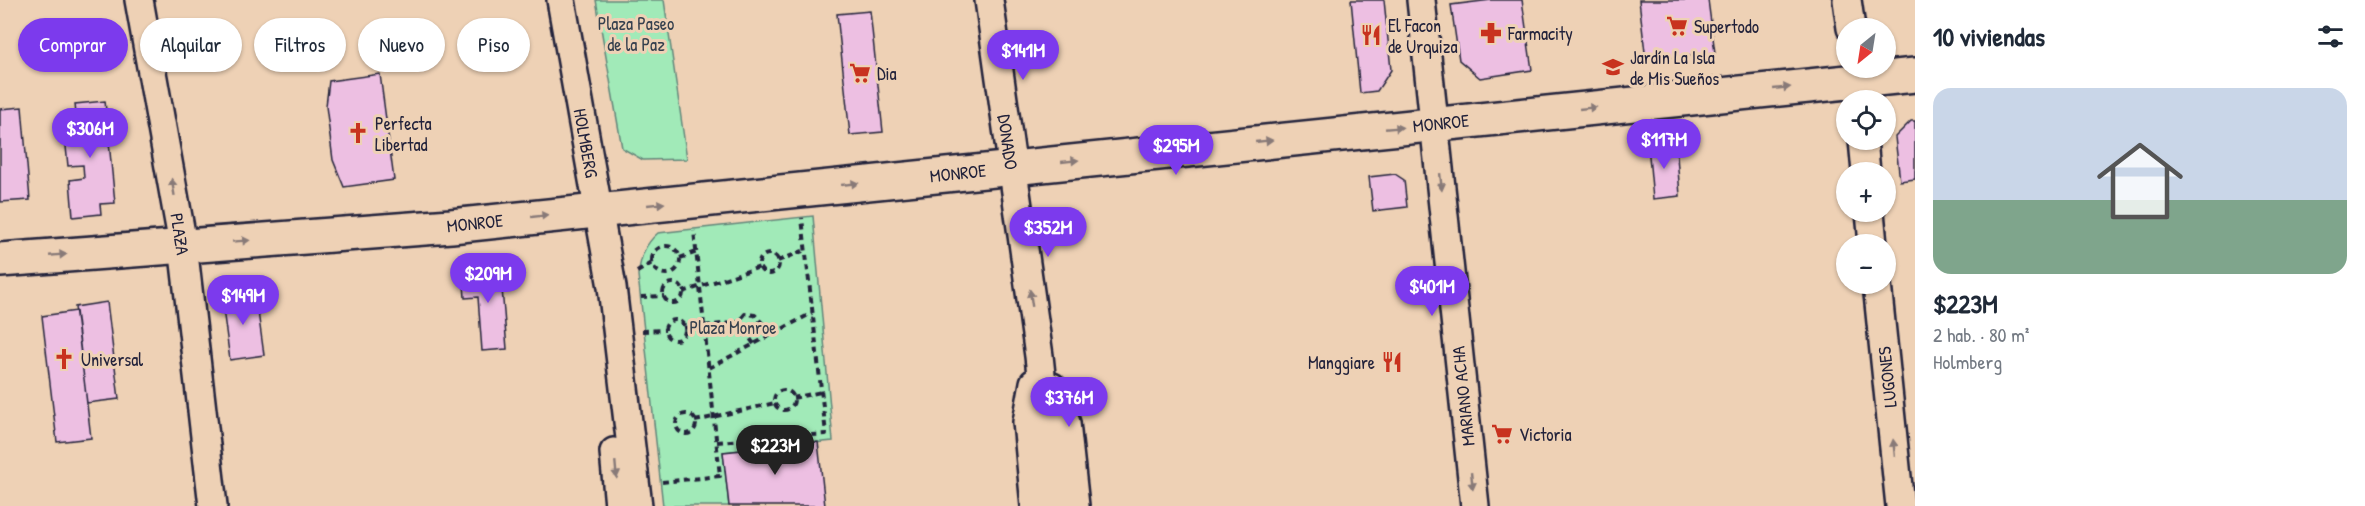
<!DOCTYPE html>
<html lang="es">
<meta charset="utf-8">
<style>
body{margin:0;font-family:"Patrick Hand",sans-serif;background:#f2f2f3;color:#1f2937;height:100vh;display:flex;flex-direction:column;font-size:22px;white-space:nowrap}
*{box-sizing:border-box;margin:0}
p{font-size:20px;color:#747a83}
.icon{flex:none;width:33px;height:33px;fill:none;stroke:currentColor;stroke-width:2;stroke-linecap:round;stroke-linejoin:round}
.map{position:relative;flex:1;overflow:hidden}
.drawer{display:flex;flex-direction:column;background:#fff;width:450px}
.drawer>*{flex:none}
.guide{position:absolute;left:18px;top:18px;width:570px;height:54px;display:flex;gap:12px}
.needle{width:39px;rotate:210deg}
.fabs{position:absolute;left:1836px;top:18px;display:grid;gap:12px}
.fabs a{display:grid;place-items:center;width:60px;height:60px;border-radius:50%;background:#fff;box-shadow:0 2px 4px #0004;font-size:30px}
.price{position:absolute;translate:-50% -51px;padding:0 14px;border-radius:21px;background:#7c3aed;color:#fff;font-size:20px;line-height:39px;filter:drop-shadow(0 2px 3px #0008)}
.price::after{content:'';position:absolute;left:50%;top:36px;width:18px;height:14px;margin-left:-9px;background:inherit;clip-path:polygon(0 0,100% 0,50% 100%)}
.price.selected{background:#222;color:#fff}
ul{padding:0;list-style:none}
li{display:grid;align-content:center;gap:12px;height:318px;padding:0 18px}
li+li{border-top:2px solid #e0e1e3}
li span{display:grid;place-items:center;height:186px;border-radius:18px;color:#555}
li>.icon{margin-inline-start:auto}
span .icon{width:108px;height:108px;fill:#fffc;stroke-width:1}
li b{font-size:26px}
h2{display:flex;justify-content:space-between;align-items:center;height:72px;padding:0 18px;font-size:26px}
.tag{padding:0 21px;border-radius:27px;background:#fff;box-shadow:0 2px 4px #0004;font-size:21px;line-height:54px}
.tag.selected{background:#7c3aed;color:#fff}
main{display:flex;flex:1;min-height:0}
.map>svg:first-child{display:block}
.green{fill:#a1eab8;stroke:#62867a;stroke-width:1.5}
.building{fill:#edbfe2;stroke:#22223b;stroke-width:1.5}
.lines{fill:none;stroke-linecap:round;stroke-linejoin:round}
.minor-casing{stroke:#22223b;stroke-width:32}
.secondary-casing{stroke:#22223b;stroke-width:38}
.path{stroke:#22223b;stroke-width:4;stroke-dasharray:6 4.5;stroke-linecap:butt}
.minor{stroke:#eed1b5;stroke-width:27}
.secondary{stroke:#eed1b5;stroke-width:33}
.oneway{fill:#887a78}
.labels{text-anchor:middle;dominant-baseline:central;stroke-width:6;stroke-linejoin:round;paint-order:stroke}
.park-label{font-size:18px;fill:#35404e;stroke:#eed1b5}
.poi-label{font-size:18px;fill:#22223b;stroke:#eed1b5;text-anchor:start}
.street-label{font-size:18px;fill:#22223b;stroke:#eed1b5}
</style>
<main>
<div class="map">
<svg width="1915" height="506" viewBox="0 0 1915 506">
<rect width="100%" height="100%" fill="#eed1b5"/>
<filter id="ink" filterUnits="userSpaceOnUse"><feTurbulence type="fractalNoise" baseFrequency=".0167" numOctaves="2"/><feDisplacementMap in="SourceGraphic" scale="12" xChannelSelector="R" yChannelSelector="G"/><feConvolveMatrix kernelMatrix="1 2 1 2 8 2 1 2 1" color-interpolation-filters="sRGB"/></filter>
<g filter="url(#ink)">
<path class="green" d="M596 0H664L687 159 643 160 622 148Z
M813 216 833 441 723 452 729 506H663L638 275C641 257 644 245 658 233Z"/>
<path class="building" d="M1351 0H1384L1391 70 1377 91 1360 93Z
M1491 0H1522L1532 70 1480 78 1459 60 1451 5Z
M1639 0H1708L1715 53 1646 61Z
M870 11 883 132 850 135 837 14Z
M380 74 394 180 344 187 333 160 326 106 329 81Z
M105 101 115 203 100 204 101 214 73 217 70 180 84 178 83 165 68 166 64 127 77 126 75 104Z
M22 107 30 200 0 202V109Z
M1911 121H1915V179L1900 181 1895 137Z
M1676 142 1680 196 1653 199 1648 145Z
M1395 174 1404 180 1407 207 1373 211 1369 177Z
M500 264 507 349 482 351 478 297 465 298 463 268Z
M255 290 264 355 230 360 223 309 235 293Z
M107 302 119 399 87 403 75 307Z
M76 311 91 438 57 442 42 316Z
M818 442 825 506H729L723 452Z"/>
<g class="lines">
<defs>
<path id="minor" d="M139 0 183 245 213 506
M561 0 612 287 638 506
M989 0 1039 356 1055 506
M1421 0 1475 506
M1847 0 1851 28
M1863 140 1866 172
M1870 212 1873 244
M1877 284 1900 506
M1034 383 1027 422 1035 506
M1052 387 1066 423 1075 506
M614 452 619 506"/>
<path id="secondary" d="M0 260 451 226 1915 75"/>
</defs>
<use href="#minor" class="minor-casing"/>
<use href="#secondary" class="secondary-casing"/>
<path class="path" d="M652 260a14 14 0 1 1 28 0a14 14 0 1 1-28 0Z
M759 264a10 10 0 1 1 20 0a10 10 0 1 1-20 0Z
M680 258 697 252
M778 261 805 250
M637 272 652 263
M663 293a10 10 0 1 1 20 0a10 10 0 1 1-20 0Z
M683 292 760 267
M641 297 664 296
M665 330a10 10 0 1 1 20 0a10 10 0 1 1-20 0Z
M684 328 740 322
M642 331 665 330
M754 344 740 325 741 319 745 314 755 315 772 334
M709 368 812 313
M774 400a10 10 0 1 1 20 0a10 10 0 1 1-20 0Z
M793 398 821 392
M676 424a10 10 0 1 1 20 0a10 10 0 1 1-20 0Z
M695 421 775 403
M717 442 826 434 802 218
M662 482 720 476 694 231"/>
<use href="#minor" class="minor"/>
<use href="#secondary" class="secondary"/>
</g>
<defs><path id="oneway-solid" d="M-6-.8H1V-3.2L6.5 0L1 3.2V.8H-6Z" transform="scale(1.5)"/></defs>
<g class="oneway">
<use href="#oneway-solid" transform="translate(1782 88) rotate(-6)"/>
<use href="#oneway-solid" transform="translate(1588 108) rotate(-6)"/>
<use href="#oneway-solid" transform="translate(1394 128) rotate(-5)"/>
<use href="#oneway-solid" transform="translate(1264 141) rotate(-6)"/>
<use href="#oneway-solid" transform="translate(1070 161) rotate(-6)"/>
<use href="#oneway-solid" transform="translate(1441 182) rotate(84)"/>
<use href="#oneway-solid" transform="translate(850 184) rotate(-6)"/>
<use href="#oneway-solid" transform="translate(173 187) rotate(-100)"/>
<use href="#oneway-solid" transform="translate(656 204) rotate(-6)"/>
<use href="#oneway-solid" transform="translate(540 216) rotate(-6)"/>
<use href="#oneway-solid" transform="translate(241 241) rotate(-4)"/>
<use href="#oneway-solid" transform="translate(58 255) rotate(-5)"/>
<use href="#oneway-solid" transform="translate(1031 298) rotate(-98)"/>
<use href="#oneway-solid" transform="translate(1894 448) rotate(-96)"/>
<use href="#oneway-solid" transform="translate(616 470) rotate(85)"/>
<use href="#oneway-solid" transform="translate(1472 481) rotate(84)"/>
</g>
</g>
<defs>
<symbol id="supermarket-bare" viewBox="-9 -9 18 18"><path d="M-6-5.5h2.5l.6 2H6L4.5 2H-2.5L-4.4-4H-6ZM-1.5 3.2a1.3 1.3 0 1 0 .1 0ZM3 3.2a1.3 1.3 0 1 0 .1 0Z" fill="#c8321e" stroke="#eed1b5" stroke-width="2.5" paint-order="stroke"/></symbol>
<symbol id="pharmacy-bare" viewBox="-9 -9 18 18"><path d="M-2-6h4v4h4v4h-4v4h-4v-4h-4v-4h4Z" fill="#c8321e" stroke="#eed1b5" stroke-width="2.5" paint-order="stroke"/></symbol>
<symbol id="restaurant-bare" viewBox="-9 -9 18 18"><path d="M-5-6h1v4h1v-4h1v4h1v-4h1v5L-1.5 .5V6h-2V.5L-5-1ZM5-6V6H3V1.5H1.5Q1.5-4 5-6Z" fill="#c8321e" stroke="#eed1b5" stroke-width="2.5" paint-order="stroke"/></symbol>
<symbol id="school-bare" viewBox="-9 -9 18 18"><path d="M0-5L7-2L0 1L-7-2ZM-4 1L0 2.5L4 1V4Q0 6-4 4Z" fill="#c8321e" stroke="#eed1b5" stroke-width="2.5" paint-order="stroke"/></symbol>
<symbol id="church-bare" viewBox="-9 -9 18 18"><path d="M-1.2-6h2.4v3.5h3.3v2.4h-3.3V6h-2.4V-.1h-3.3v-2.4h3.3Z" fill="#c8321e" stroke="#eed1b5" stroke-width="2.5" paint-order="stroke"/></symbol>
</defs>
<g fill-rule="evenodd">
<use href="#supermarket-bare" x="1662" y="11" width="30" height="30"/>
<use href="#pharmacy-bare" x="1476" y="18" width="30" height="30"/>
<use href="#restaurant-bare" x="1356" y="20" width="30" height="30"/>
<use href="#school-bare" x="1598" y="52" width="30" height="30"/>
<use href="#supermarket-bare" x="845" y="58" width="30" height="30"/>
<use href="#church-bare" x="343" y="118" width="30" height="30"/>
<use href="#church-bare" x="49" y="344" width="30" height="30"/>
<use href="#restaurant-bare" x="1377" y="347" width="30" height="30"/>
<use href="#supermarket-bare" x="1487" y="419" width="30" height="30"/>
</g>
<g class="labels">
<g class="park-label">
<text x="636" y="23">Plaza Paseo<tspan x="636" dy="21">de la Paz</tspan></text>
<text x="733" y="327">Plaza Monroe</text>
</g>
<g class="poi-label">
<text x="1388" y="25">El Facon<tspan x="1388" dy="21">de Urquiza</tspan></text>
<text x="1694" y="26">Supertodo</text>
<text x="1508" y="33">Farmacity</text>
<text x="1630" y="57">Jardín La Isla<tspan x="1630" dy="21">de Mis Sueños</tspan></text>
<text x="877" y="73">Dia</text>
<text x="375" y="123">Perfecta<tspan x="375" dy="21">Libertad</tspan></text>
<text x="81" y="359">Universal</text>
<text x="1375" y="362" text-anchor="end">Manggiare</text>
<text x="1519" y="434">Victoria</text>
</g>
<g class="street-label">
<text transform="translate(1441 123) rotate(-6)">MONROE</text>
<text transform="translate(1008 142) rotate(82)">DONADO</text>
<text transform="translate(586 143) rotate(80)">HOLMBERG</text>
<text transform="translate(958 173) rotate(-6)">MONROE</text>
<text transform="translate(475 223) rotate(-6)">MONROE</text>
<text transform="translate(180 234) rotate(81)">PLAZA</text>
<text transform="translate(1887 377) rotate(-96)">LUGONES</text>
<text transform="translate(1463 396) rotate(-96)">MARIANO ACHA</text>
</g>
</g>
</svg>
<div class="fabs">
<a><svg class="needle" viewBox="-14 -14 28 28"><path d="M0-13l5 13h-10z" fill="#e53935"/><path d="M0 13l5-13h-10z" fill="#747a83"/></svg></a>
<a><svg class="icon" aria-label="locate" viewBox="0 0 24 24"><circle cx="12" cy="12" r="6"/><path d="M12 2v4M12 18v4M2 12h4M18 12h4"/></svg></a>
<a>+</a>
<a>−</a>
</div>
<b class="price" style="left:1023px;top:81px">$141M</b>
<b class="price" style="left:90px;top:159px">$306M</b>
<b class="price" style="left:1664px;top:170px">$117M</b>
<b class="price" style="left:1176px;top:176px">$295M</b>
<b class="price" style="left:1048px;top:258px">$352M</b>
<b class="price" style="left:488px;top:304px">$209M</b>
<b class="price" style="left:1432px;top:317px">$401M</b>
<b class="price" style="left:243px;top:326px">$149M</b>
<b class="price" style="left:1069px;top:428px">$376M</b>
<b class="price selected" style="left:775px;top:476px">$223M</b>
<div class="guide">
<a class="tag selected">Comprar</a>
<a class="tag">Alquilar</a>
<a class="tag">Filtros</a>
<a class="tag">Nuevo</a>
<a class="tag">Piso</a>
</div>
</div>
<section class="drawer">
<h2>10 viviendas<svg class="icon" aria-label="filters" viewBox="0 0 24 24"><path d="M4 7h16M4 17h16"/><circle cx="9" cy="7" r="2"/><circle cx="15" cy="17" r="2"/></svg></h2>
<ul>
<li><span style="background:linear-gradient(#c9d6e8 60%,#7fa58c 0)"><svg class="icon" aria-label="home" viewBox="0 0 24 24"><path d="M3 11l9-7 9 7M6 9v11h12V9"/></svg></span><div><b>$223M</b><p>2 hab. · 80 m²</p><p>Holmberg</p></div></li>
</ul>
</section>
</main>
